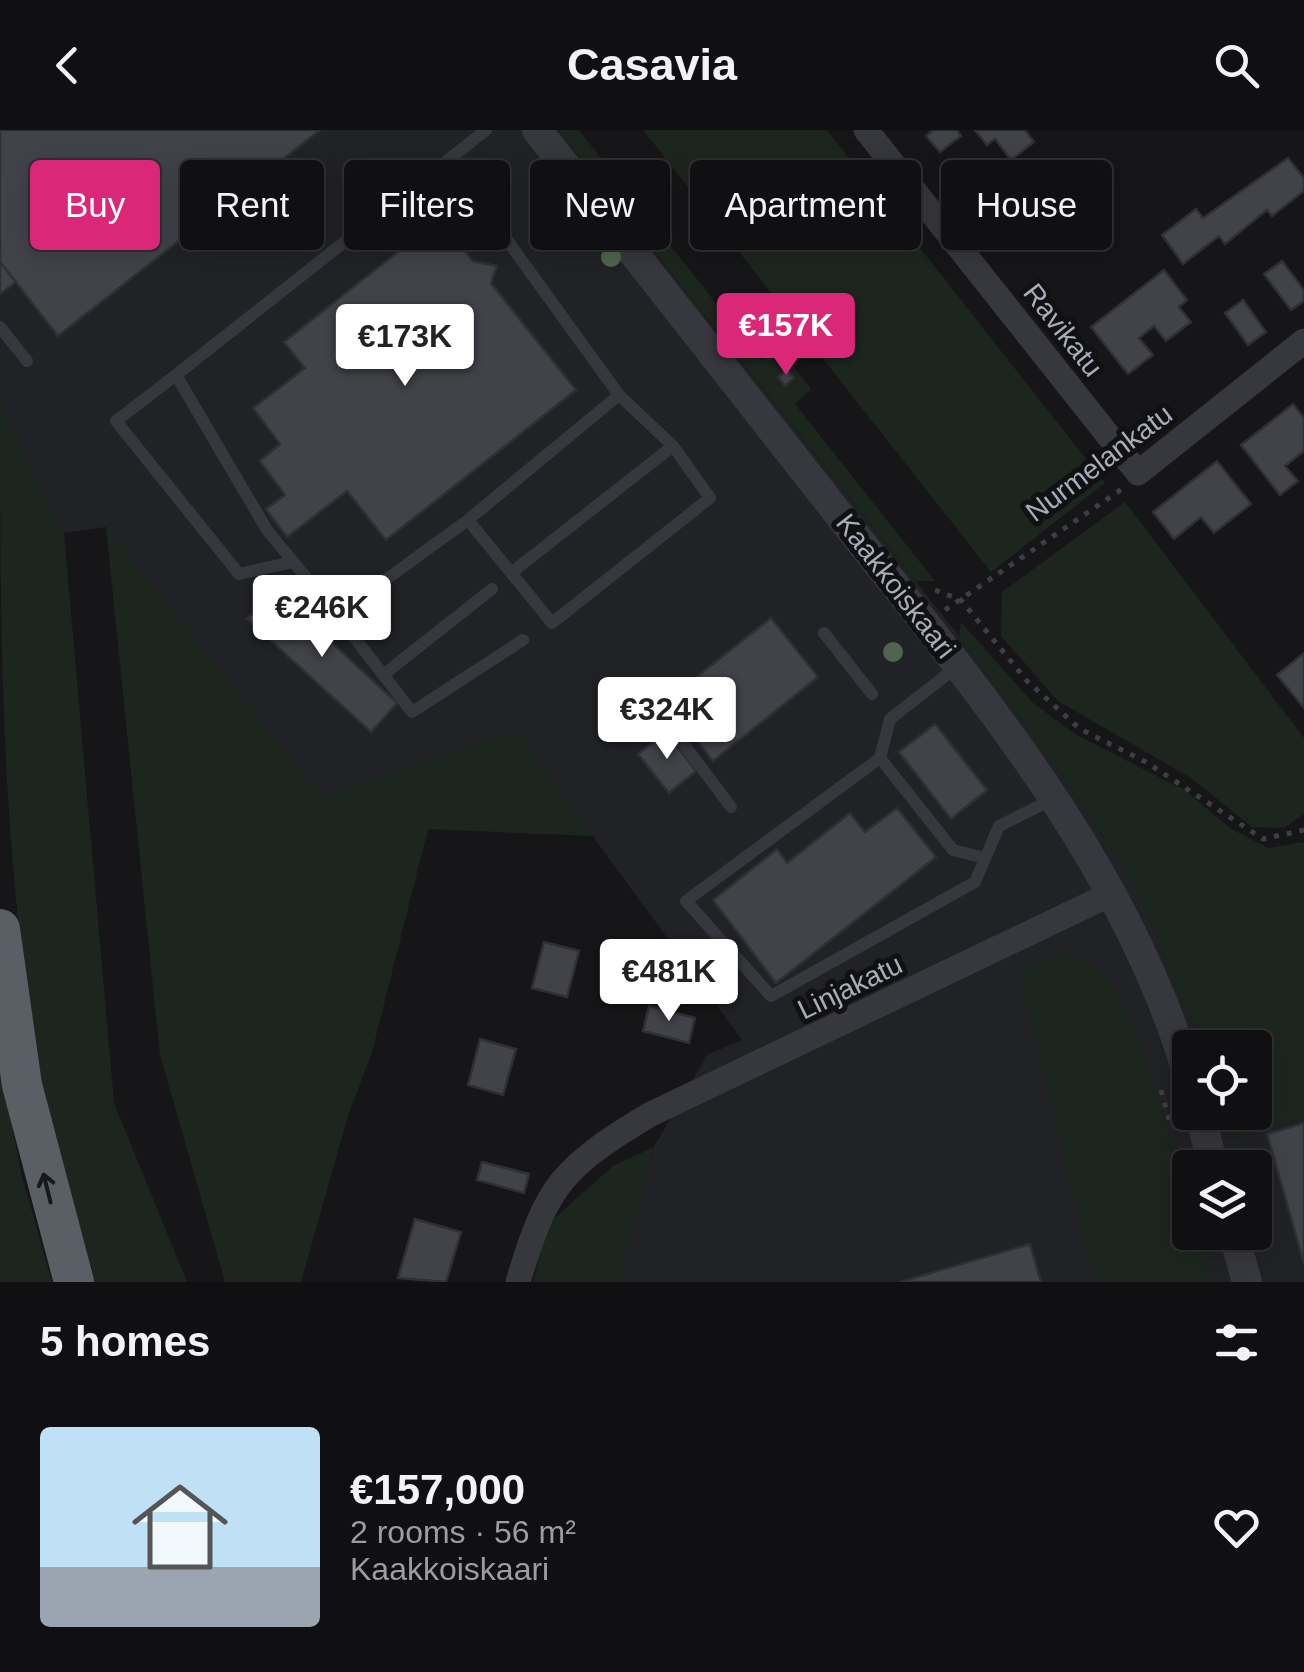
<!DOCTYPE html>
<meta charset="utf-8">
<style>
body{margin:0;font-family:Helvetica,sans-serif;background:#19191b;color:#f1f3f6;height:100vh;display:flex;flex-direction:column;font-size:38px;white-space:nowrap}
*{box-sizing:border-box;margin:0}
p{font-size:32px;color:#9c9d9f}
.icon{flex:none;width:55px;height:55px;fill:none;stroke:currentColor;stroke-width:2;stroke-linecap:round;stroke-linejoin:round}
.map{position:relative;height:1152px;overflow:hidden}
.side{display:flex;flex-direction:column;background:#101012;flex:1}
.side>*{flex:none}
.guide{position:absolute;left:30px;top:30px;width:1245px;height:90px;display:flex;gap:20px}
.tools{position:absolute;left:1172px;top:900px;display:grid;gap:20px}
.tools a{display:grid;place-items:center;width:100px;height:100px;border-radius:10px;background:#101012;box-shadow:0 5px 25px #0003,0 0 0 2px #303032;font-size:50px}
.price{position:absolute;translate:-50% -85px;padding:0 22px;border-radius:10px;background:#fff;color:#222;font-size:32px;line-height:65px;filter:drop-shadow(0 2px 5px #0008)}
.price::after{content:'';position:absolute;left:50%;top:60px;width:30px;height:22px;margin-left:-15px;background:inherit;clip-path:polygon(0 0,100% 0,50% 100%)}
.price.active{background:#db2777;color:#fff}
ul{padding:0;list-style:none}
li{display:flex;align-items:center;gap:30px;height:250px;padding:0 40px}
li+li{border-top:2px solid #303032}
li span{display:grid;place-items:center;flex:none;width:280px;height:200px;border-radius:10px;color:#555}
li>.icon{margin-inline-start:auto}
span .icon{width:120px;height:120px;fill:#fffc;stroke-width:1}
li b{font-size:42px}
h2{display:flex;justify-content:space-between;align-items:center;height:120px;padding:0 40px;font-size:42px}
.tag{padding:0 35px;border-radius:10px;background:#101012;box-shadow:0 5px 25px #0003,0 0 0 2px #303032;font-size:35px;line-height:90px}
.tag.active{background:#db2777;color:#fff}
header{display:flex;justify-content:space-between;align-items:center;height:130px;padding:0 40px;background:#101012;font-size:45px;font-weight:700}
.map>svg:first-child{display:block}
.built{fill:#212225;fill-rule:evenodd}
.green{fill:#1d261e}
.building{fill:#414348;stroke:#2f3034;stroke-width:2.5}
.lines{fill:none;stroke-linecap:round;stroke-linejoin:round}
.path{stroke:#3c3f44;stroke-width:5;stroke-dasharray:5 8;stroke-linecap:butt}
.service{stroke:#36383d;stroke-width:12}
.minor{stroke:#36383d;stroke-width:25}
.tertiary{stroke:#36383d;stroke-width:30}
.trunk{stroke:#5a5e65;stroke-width:40}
.tree{fill:#4f654f}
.oneway{stroke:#18191b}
.labels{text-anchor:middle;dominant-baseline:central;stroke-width:10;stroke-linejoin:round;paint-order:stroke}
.street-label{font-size:28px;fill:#a7adb9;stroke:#111113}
</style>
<header><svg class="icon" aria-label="back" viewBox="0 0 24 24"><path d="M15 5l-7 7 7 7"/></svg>Casavia<svg class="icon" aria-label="search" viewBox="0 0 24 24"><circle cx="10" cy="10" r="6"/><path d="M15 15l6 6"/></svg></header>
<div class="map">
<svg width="1304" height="1152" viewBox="0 0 1304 1152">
<rect width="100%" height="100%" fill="#161618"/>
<path class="built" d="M0 0H558L959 506 1059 641 1135 755 1201 917 1190 918V982L1224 983 1234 1008 1304 988V1152H619L654 1017 707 925 742 910 515 600 322 669 106 397 64 403 0 272ZM1190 1038H1255V1102H1190Z"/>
<path class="green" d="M558 0H579L761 230 778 218 811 259 795 274 935 451H916Z
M643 0H827L1105 353 991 442Z
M0 272 64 403 114 973 187 1152H92C0 871 0 565 0 272Z
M1125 372 1304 608V684L1284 698 1252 697 1191 648 1058 571 1001 506 1002 462Z
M106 397 322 668 515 600 593 706 428 699 372 922 347 989 301 1152H225L160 925Z
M961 492 1032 572 1075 604 1186 661 1230 698 1268 718 1304 712V988L1234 1008 1224 983 1255 982V918L1201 917 1135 755 1059 641 959 506Z
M1066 822C1090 832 1111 847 1123 872 1145 917 1190 1055 1190 1102L1196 1103 1211 1152H1095L1019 841Z
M0 933 21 1043 52 1152H0Z
M654 1017 619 1152H533L547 1095 613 1036Z"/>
<path class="building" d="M0 0H320L58 206 0 132Z
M933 0H957L961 6 940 22 926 6Z
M975 0H1025L1034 12 1011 30 995 9 987 15Z
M1288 28 1304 48V61L1272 86 1267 80 1225 114 1219 106 1183 134 1162 105 1196 79 1203 88Z
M439 89 473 131 497 136 491 153 576 260 386 410 347 361 287 407 266 379 285 365 260 331 280 314 253 278 305 238 284 212Z
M1282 131 1304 160V171L1291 180 1264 144Z
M0 132 16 152 0 164Z
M1164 140 1187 170 1179 177 1191 192 1166 211 1154 196 1139 208 1153 225 1128 244 1091 197Z
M1243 170 1266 202 1248 215 1225 183Z
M787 239 794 248 785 256 778 247Z
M1293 274 1304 288V321L1285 336 1298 351 1280 365 1241 315Z
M1217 331 1251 374 1214 403 1201 387 1174 409 1153 382Z
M274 459 397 573 371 602 247 489Z
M771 488 818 547 713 631 666 571Z
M1304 523V578L1277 545Z
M935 594 987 660 951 689 899 622Z
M666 602 696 641 669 663 638 624Z
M897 678 936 727 776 853 713 770 777 719 787 733 850 683 865 702Z
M544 812 579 821 567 867 532 858Z
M649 876 695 888 689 913 643 901Z
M480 909 516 919 503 965 468 955Z
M1304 993V1134L1267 1004Z
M482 1032 529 1044 524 1063 477 1050Z
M415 1089 461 1102 446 1152 398 1148Z
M1030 1114 1041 1152H900Z"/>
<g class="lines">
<path class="path" d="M935 460 961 470 1027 551 1080 599 1146 632 1263 709 1304 700
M945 480 1122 359
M1161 960 1170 993"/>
<path class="service" d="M450 31 619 265 468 390 337 485 267 400 176 245 486 0
M0 197 27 231
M176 245 116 291 239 444 293 432
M468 390 552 493 710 368 673 316 619 265
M511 443 673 316
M337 485 412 582 523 510
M824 503 872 564
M958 536 890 589 880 628 686 771 771 866 975 752 999 696 1053 669
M383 545 492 459
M676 604 731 677
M880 628 953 720 985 728"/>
<path class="minor" d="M866 0 1138 343 1304 211
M518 1152C547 1054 562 1038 649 985L1113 763"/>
<path class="tertiary" d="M537 0C642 133 747 266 851 400 985 569 1130 741 1190 952
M1199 982 1214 1038
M1233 1102 1247 1152"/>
<path class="trunk" d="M0 799 22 955 74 1152"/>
</g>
<g class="tree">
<circle cx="567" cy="69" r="10"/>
<circle cx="587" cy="94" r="10"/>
<circle cx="611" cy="127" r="10"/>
<circle cx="893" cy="522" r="10"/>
</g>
<defs><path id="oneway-shaft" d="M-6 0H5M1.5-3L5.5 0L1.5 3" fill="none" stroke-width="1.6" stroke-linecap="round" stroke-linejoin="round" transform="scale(2.5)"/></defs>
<use class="oneway" href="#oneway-shaft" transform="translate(47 1058) rotate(-104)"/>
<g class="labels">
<g class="street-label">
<text transform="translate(1063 200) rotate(52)">Ravikatu</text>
<text transform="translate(1099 333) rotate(-37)">Nurmelankatu</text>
<text transform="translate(896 456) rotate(52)">Kaakkoiskaari</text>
<text transform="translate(850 857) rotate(-26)">Linjakatu</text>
</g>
</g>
</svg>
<div class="tools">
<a><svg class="icon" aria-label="locate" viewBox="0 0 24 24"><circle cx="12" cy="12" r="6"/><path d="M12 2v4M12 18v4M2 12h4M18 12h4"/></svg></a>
<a><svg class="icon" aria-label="layers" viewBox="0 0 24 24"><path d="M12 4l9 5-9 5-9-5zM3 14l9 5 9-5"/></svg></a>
</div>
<b class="price active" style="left:786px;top:248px">€157K</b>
<b class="price" style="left:405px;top:259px">€173K</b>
<b class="price" style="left:322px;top:530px">€246K</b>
<b class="price" style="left:667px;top:632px">€324K</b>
<b class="price" style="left:669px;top:894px">€481K</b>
<div class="guide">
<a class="tag active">Buy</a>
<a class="tag">Rent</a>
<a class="tag">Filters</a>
<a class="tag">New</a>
<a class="tag">Apartment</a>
<a class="tag">House</a>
</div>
</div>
<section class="side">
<h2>5 homes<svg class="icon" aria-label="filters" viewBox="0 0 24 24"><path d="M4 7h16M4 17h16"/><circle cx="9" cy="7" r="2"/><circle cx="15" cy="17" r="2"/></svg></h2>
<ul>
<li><span style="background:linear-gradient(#bfe0f5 70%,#9aa5b1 0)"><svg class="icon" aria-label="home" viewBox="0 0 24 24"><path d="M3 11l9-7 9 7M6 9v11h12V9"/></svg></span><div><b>€157,000</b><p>2 rooms · 56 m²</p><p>Kaakkoiskaari</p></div><svg class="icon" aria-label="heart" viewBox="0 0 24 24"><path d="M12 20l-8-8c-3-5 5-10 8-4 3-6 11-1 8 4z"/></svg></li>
</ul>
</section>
